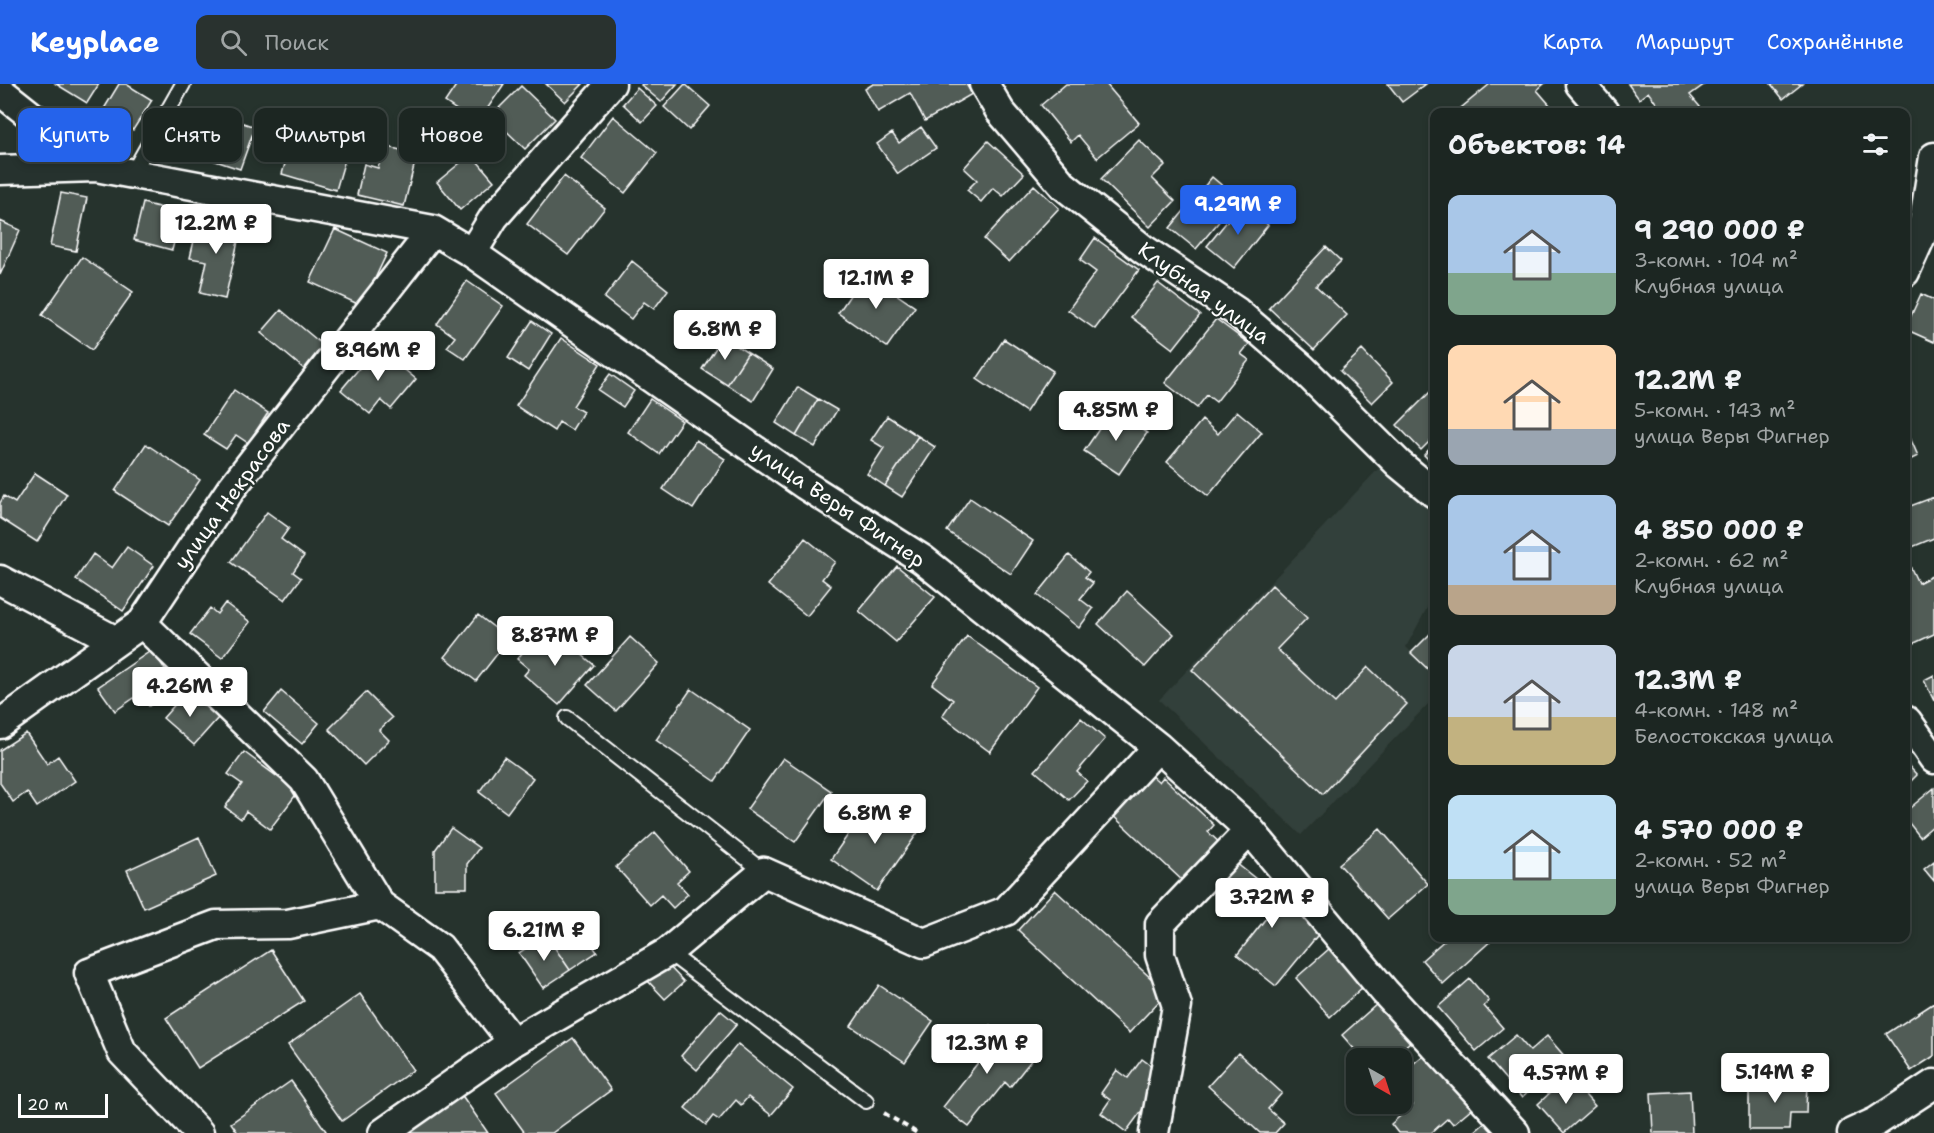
<!DOCTYPE html>
<html lang="ru">
<meta charset="utf-8">
<style>
body{margin:0;font-family:"Shantell Sans",sans-serif;background:#29322f;color:#f1f3f6;height:100vh;display:flex;flex-direction:column;font-size:22px;white-space:nowrap}
*{box-sizing:border-box;margin:0}
p{font-size:20px;color:#a0a5a5}
.icon{flex:none;width:33px;height:33px;fill:none;stroke:currentColor;stroke-width:2;stroke-linecap:round;stroke-linejoin:round}
.map{position:relative;flex:1;overflow:hidden}
.details{position:absolute;left:1430px;top:24px;width:480px;height:834px;display:flex;flex-direction:column;background:#1c2622;border-radius:12px;box-shadow:0 3px 9px #0003,0 0 0 2px #3a4340}
.details>*{flex:none}
.guide{position:absolute;left:18px;top:24px;width:570px;height:54px;display:flex;gap:12px}
.needle{width:39px;rotate:141deg}
.buttons{position:absolute;left:1346px;top:964px;display:grid;gap:12px}
.buttons a{display:grid;place-items:center;width:66px;height:66px;border-radius:12px;background:#1c2622;box-shadow:0 3px 9px #0003,0 0 0 2px #3a4340;font-size:30px}
.scale{position:absolute;left:18px;bottom:15px;width:90px;box-sizing:border-box;padding-left:6px;border:3px solid #fff;border-top:0;font-size:16px;line-height:21px;white-space:nowrap;color:#fff;-webkit-text-stroke:4px #26332d;paint-order:stroke}
.price{position:absolute;translate:-50% -51px;padding:0 14px;border-radius:6px;background:#fff;color:#222;font-size:20px;line-height:39px;filter:drop-shadow(0 2px 3px #0008)}
.price::after{content:'';position:absolute;left:50%;top:36px;width:18px;height:14px;margin-left:-9px;background:inherit;clip-path:polygon(0 0,100% 0,50% 100%)}
.price.selected{background:#2563eb;color:#fff}
ul{padding:0;list-style:none}
li{display:flex;align-items:center;gap:18px;height:150px;padding:0 18px}
li span{display:grid;place-items:center;flex:none;width:168px;height:120px;border-radius:12px;color:#555}
li>.icon{margin-inline-start:auto}
span .icon{width:72px;height:72px;fill:#fffc;stroke-width:1}
li b{font-size:26px}
h2{display:flex;justify-content:space-between;align-items:center;height:72px;padding:0 18px;font-size:26px}
.chip{padding:0 21px;border-radius:12px;background:#1c2622;box-shadow:0 3px 9px #0003,0 0 0 2px #3a4340;font-size:21px;line-height:54px}
.chip.selected{background:#2563eb;color:#fff}
header{display:flex;align-items:center;gap:36px;box-sizing:border-box;height:84px;padding:0 30px;background:#2563eb;color:#fff}
header strong{font-size:28px}
nav{display:flex;gap:33px;margin-inline-start:auto;font-size:21px}
.search{width:420px;height:54px;background:#29322f;display:flex;align-items:center;gap:15px;box-sizing:border-box;padding:0 21px;border-radius:12px;color:#a0a5a5;font-size:22px}
.map>svg:first-child{display:block}
.built{fill:#333f3a}
.building{fill:#515c57;stroke:#fff;stroke-width:1.5}
.lines{fill:none;stroke-linecap:round;stroke-linejoin:round}
.service-casing{stroke:#fff;stroke-width:18}
.minor-casing{stroke:#fff;stroke-width:33}
.path{stroke:#fff;stroke-width:4;stroke-dasharray:6 4.5;stroke-linecap:butt}
.service{stroke:#26332d;stroke-width:14}
.minor{stroke:#26332d;stroke-width:28}
.labels{text-anchor:middle;dominant-baseline:central;stroke-width:4.5;stroke-linejoin:round;paint-order:stroke}
.street-label{font-size:21px;fill:#fff;stroke:#26332d}
</style>
<header>
<strong>Keyplace</strong>
<div class="search"><svg class="icon" aria-label="search" viewBox="0 0 24 24"><circle cx="10" cy="10" r="6"/><path d="M15 15l6 6"/></svg>Поиск</div>
<nav><a>Карта</a><a>Маршрут</a><a>Сохранённые</a></nav>
</header>
<div class="map">
<svg width="1934" height="1049" viewBox="0 0 1934 1049">
<rect width="100%" height="100%" fill="#26332d"/>
<filter id="ink" filterUnits="userSpaceOnUse"><feTurbulence type="fractalNoise" baseFrequency=".0167" numOctaves="2"/><feDisplacementMap in="SourceGraphic" scale="12" xChannelSelector="R" yChannelSelector="G"/><feConvolveMatrix kernelMatrix="1 2 1 2 8 2 1 2 1" color-interpolation-filters="sRGB"/></filter>
<g filter="url(#ink)">
<path class="built" d="M1381 382 1434 428V511L1406 563 1434 591V614L1301 751 1159 616Z"/>
<path class="building" d="M56 0H99L87 19Z
M119 0H126L152 16 133 46 102 28Z
M457 0H504L477 40 445 18Z
M546 0H583L565 18Z
M642 0H677L661 18 641 1Z
M685 0 710 22 689 46 664 23Z
M873 0H966L972 10 925 37 910 9 878 28 865 5Z
M1066 0H1106L1139 39 1097 74 1078 51 1071 58 1041 21Z
M1388 0H1426L1402 18Z
M1490 0H1544L1537 6 1556 28H1456Z
M1628 0H1705L1690 11 1701 24 1695 28H1663L1648 8 1639 15Z
M1771 0H1802L1783 15Z
M521 2 555 35 525 65 491 32Z
M637 4 657 22 642 38 623 20Z
M184 30 233 47 237 37 255 43 240 85 173 63Z
M613 32 657 69 625 109 581 74Z
M921 43 936 64 898 90 877 60 892 49 899 59Z
M292 56 346 72 336 106 282 90Z
M1139 56 1165 81 1152 94 1175 117 1150 143 1101 95Z
M988 57 1024 90 1003 112 993 104 981 118 967 106 977 96 964 84Z
M384 62 417 70 404 122 357 111 364 80 378 84Z
M471 70 494 97 460 126 437 98Z
M564 92 605 124 568 171 527 140Z
M1212 93 1238 115 1196 165 1170 144Z
M1034 101 1059 124 1009 178 984 155Z
M61 109 87 114 76 167 50 162Z
M143 119 182 129 172 166 134 156Z
M1242 119 1268 141 1234 184 1207 162Z
M199 135 241 144 225 215 200 209 207 177 190 174Z
M0 137 20 146 0 191Z
M335 145 387 169 362 222 310 198Z
M1095 154 1139 186 1095 245 1068 226 1096 188 1080 176Z
M1326 163 1341 177 1316 202 1347 231 1314 266 1269 224Z
M82 173 133 208 92 266 42 231Z
M632 177 668 206 654 225 644 218 631 235 604 214Z
M865 189 915 223 887 263 838 229Z
M467 197 503 222 465 275 447 263 455 253 437 240Z
M1158 199 1200 231 1173 265 1131 233Z
M1921 210 1934 216V258L1905 245Z
M281 226 323 261 304 285 261 249Z
M1216 235 1249 260 1241 270 1249 276 1216 318 1207 311 1197 324 1165 299Z
M532 237 551 250 528 287 508 274Z
M723 253 748 269 727 301 702 285Z
M561 254 600 280 573 322 583 328 572 346 559 338 554 347 516 322Z
M1004 255 1053 287 1026 328 977 295Z
M377 263 416 295 391 325 381 316 370 330 341 306Z
M1362 266 1393 298 1372 319 1340 287Z
M748 269 773 285 753 317 727 301Z
M610 290 634 307 623 323 598 306Z
M798 303 818 315 796 352 776 339Z
M1434 304V353L1421 366 1397 341Z
M234 306 268 329 248 359 236 351 226 365 204 351Z
M650 315 682 337 659 370 628 348Z
M818 315 837 326 815 363 796 352Z
M1112 326 1147 349 1119 390 1084 367Z
M1237 327 1262 348 1208 412 1167 378 1202 336 1218 350Z
M887 332 918 352 885 402 867 390 884 364 871 356Z
M1905 342 1918 372 1905 378Z
M918 352 935 363 902 413 885 402Z
M696 356 725 375 693 425 663 405Z
M146 360 200 396 168 442 115 407Z
M1434 360V381L1424 371Z
M35 389 67 410 37 458 0 434V419L4 412 15 419Z
M1934 413V454L1905 466V424Z
M970 414 1033 457 1011 490 947 447Z
M267 428 289 444 281 455 304 472 293 488 301 494 285 516 231 478Z
M805 454 835 478 822 495 831 502 807 532 768 501Z
M127 463 154 482 123 527 76 495 93 470 112 484Z
M1069 471 1089 488 1085 493 1093 499 1080 515 1093 525 1079 544 1037 511Z
M1909 480 1918 499 1934 491V550L1908 562 1905 555V481Z
M897 482 935 513 896 558 859 527Z
M1272 501 1307 534 1277 565 1335 619 1368 583 1407 620 1323 710 1192 586Z
M1127 507 1174 550 1145 583 1098 540Z
M225 519 250 538 222 574 190 550 210 524 217 530Z
M478 531 509 555 476 597 445 573Z
M1434 546V591L1411 569Z
M559 551 594 581 559 621 524 591 529 585 517 575 535 554 547 564Z
M967 552 1037 603 990 668 942 632 953 616 932 600Z
M630 553 659 579 616 627 587 601Z
M152 566 177 603 149 622 140 610 115 627 98 603Z
M1934 591V617L1924 596Z
M691 605 750 646 715 697 656 656Z
M187 607 218 634 194 661 163 634Z
M281 607 319 639 302 660 264 628Z
M366 608 392 634 379 646 389 656 364 681 329 645Z
M1081 634 1105 655 1077 688 1087 697 1069 716 1035 687Z
M26 649 47 680 58 672 75 697 37 723 27 708 13 718 0 699V666Z
M244 668 298 708 270 745 246 727 241 735 225 723 242 700 228 690Z
M504 673 533 694 507 729 479 708Z
M783 674 831 707 795 758 747 725Z
M1905 678 1917 691 1905 703Z
M1147 687 1159 698 1163 693 1214 741 1208 748 1222 761 1185 799 1109 728Z
M1934 704V741L1920 753 1905 734V728Z
M873 715 919 747 877 807 831 775Z
M451 744 479 764 467 780V804H435V766Z
M1380 745 1428 800 1388 835 1339 780Z
M655 748 689 787 677 798 688 810 673 824 661 811 650 821 616 783Z
M199 753 216 792 144 824 127 786Z
M1231 775 1321 847 1276 902 1237 871 1270 829 1220 789Z
M1934 777V797L1924 785Z
M1055 806 1167 909 1129 949 1018 846Z
M579 841 597 868 570 886 546 851 558 843 563 852Z
M546 851 570 886 543 904 519 869Z
M1447 854H1494L1443 900 1422 876Z
M1330 864 1364 902 1330 933 1296 894Z
M271 866 304 917 198 984 166 934Z
M665 878 684 898 665 915 646 895Z
M1470 895 1489 917 1484 922 1503 944 1476 967 1438 923Z
M879 901 933 937 905 978 851 942Z
M360 910 413 986 342 1037 288 961Z
M1934 919V972L1911 987 1886 950Z
M1377 920 1410 958 1391 975H1363L1342 951Z
M720 926 737 940 697 986 681 972Z
M990 941 1033 974 1010 1003 1005 998 969 1043 943 1023 980 976 969 967Z
M1516 951 1530 967 1547 952 1566 974 1522 1014 1488 975Z
M573 954 611 1006 552 1049H525L496 1009Z
M738 960 793 1005 771 1031 748 1013 741 1021 736 1016 719 1036 713 1032 706 1041 685 1024Z
M1238 969 1282 1009 1268 1025 1284 1039 1275 1049H1260L1208 1002Z
M1425 970 1472 1024 1453 1040 1448 1034 1431 1049H1398L1391 1040 1413 1021 1401 1006V990Z
M1142 975 1157 986 1160 1002 1126 1048 1101 1029 1110 1016 1101 1009 1117 986 1128 994Z
M1568 992 1595 1022 1564 1049 1538 1020Z
M291 997 326 1047 323 1049H238L231 1039Z
M1749 997H1807L1806 1029H1790L1789 1046H1749Z
M1690 1007 1692 1049H1653L1651 1009Z
M461 1010 488 1049H406Z
M1486 1038 1495 1049H1473Z"/>
<g class="lines">
<defs>
<path id="service" d="M132 90 183 0
M567 634 764 788
M668 868 866 1017"/>
<path id="minor" d="M984 0 1000 27 1063 101 1143 165 1237 228 1301 283 1399 380 1434 409
M1580 0 1604 28
M0 7 96 83
M0 86 96 83 433 146 472 169 805 401 922 475 1158 663 1250 746 1385 908 1515 1049
M472 169 494 133 611 0
M1905 188 1922 150 1934 73
M0 496 116 557
M142 539 304 696 380 821 440 864 513 958
M1905 636 1907 637 1934 675
M0 640 142 539 231 405 433 146
M199 1049 122 968 89 889 216 841 288 840 380 821
M383 1049 513 958 668 868 764 788 924 859 1006 827 1158 663
M1154 1049 1177 922 1160 871V840L1250 746
M1852 1049 1876 1038 1934 1000"/>
</defs>
<use href="#service" class="service-casing"/>
<use href="#minor" class="minor-casing"/>
<path class="path" d="M884 1029 917 1049"/>
<use href="#service" class="service"/>
<use href="#minor" class="minor"/>
</g>
</g>
<g class="labels">
<g class="street-label">
<text transform="translate(1204 209) rotate(36)">Клубная улица</text>
<text transform="translate(232 410) rotate(-54)">улица Некрасова</text>
<text transform="translate(838 421) rotate(34)">улица Веры Фигнер</text>
</g>
</g>
</svg>
<div class="buttons">
<a><svg class="needle" viewBox="-14 -14 28 28"><path d="M0-13l5 13h-10z" fill="#e53935"/><path d="M0 13l5-13h-10z" fill="#a0a5a5"/></svg></a>
</div>
<div class="scale">20 m</div>
<b class="price selected" style="left:1238px;top:152px">9.29M ₽</b>
<b class="price" style="left:216px;top:171px">12.2M ₽</b>
<b class="price" style="left:876px;top:226px">12.1M ₽</b>
<b class="price" style="left:725px;top:277px">6.8M ₽</b>
<b class="price" style="left:378px;top:298px">8.96M ₽</b>
<b class="price" style="left:1116px;top:358px">4.85M ₽</b>
<b class="price" style="left:555px;top:583px">8.87M ₽</b>
<b class="price" style="left:190px;top:634px">4.26M ₽</b>
<b class="price" style="left:875px;top:761px">6.8M ₽</b>
<b class="price" style="left:1272px;top:845px">3.72M ₽</b>
<b class="price" style="left:544px;top:878px">6.21M ₽</b>
<b class="price" style="left:987px;top:991px">12.3M ₽</b>
<b class="price" style="left:1775px;top:1020px">5.14M ₽</b>
<b class="price" style="left:1566px;top:1021px">4.57M ₽</b>
<div class="guide">
<a class="chip selected">Купить</a>
<a class="chip">Снять</a>
<a class="chip">Фильтры</a>
<a class="chip">Новое</a>
</div>
<section class="details">
<h2>Объектов: 14<svg class="icon" aria-label="filters" viewBox="0 0 24 24"><path d="M4 7h16M4 17h16"/><circle cx="9" cy="7" r="2"/><circle cx="15" cy="17" r="2"/></svg></h2>
<ul>
<li><span style="background:linear-gradient(#a9c7e8 65%,#7fa58c 0)"><svg class="icon" aria-label="home" viewBox="0 0 24 24"><path d="M3 11l9-7 9 7M6 9v11h12V9"/></svg></span><div><b>9 290 000 ₽</b><p>3-комн. · 104 m²</p><p>Клубная улица</p></div></li>
<li><span style="background:linear-gradient(#ffd9b3 70%,#9aa5b1 0)"><svg class="icon" aria-label="home" viewBox="0 0 24 24"><path d="M3 11l9-7 9 7M6 9v11h12V9"/></svg></span><div><b>12.2M ₽</b><p>5-комн. · 143 m²</p><p>улица Веры Фигнер</p></div></li>
<li><span style="background:linear-gradient(#a9c7e8 75%,#b9a48a 0)"><svg class="icon" aria-label="home" viewBox="0 0 24 24"><path d="M3 11l9-7 9 7M6 9v11h12V9"/></svg></span><div><b>4 850 000 ₽</b><p>2-комн. · 62 m²</p><p>Клубная улица</p></div></li>
<li><span style="background:linear-gradient(#c9d6e8 60%,#c2b280 0)"><svg class="icon" aria-label="home" viewBox="0 0 24 24"><path d="M3 11l9-7 9 7M6 9v11h12V9"/></svg></span><div><b>12.3M ₽</b><p>4-комн. · 148 m²</p><p>Белостокская улица</p></div></li>
<li><span style="background:linear-gradient(#bfe0f5 70%,#7fa58c 0)"><svg class="icon" aria-label="home" viewBox="0 0 24 24"><path d="M3 11l9-7 9 7M6 9v11h12V9"/></svg></span><div><b>4 570 000 ₽</b><p>2-комн. · 52 m²</p><p>улица Веры Фигнер</p></div></li>
</ul>
</section>
</div>
